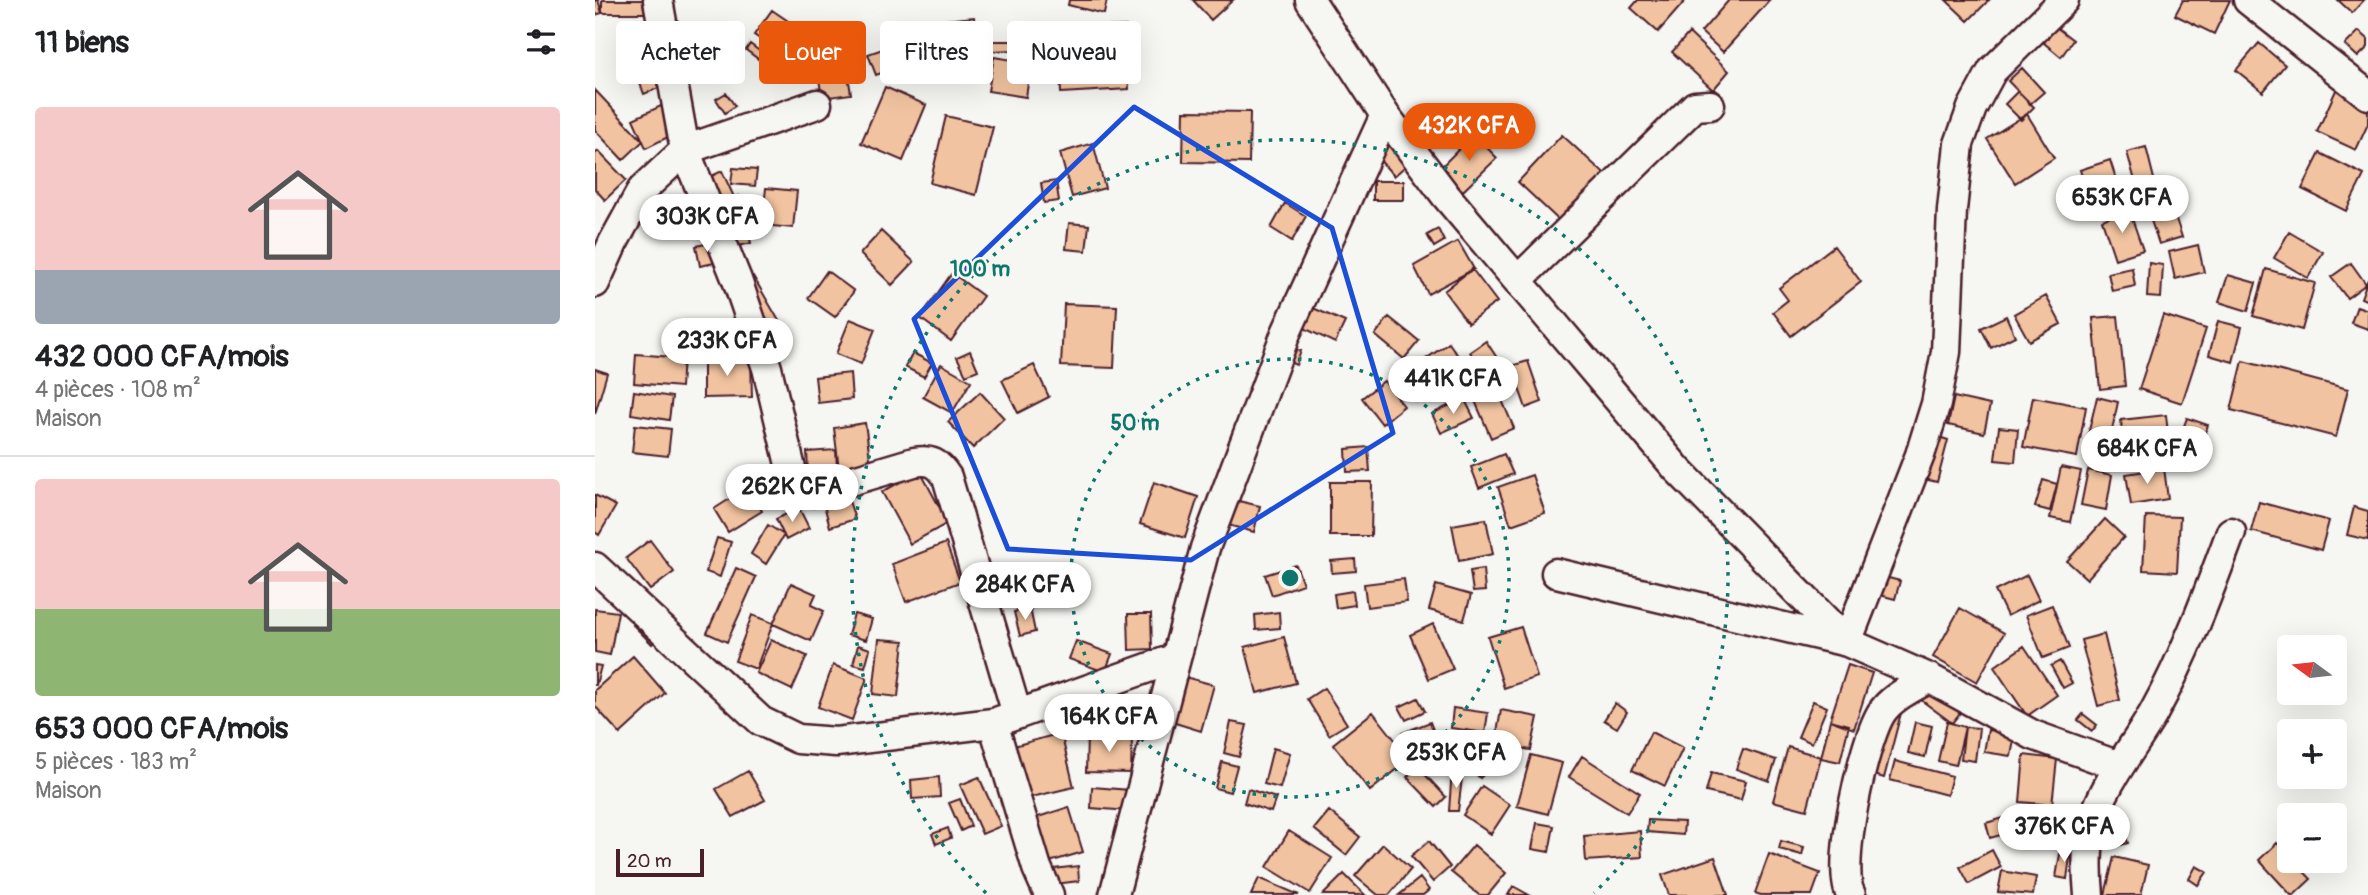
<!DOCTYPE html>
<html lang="fr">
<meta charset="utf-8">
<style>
body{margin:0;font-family:Pangolin,sans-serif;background:#f6f6f6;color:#202124;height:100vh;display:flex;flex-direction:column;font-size:26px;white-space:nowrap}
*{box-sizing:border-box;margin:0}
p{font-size:23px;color:#757577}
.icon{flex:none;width:38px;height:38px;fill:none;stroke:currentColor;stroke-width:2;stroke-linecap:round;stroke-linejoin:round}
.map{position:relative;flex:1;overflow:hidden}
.details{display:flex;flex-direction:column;background:#fff;width:595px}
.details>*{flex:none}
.hud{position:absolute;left:21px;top:21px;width:665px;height:63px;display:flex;gap:14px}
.needle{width:46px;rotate:285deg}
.fabs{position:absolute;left:1682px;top:635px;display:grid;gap:14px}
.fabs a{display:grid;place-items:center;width:70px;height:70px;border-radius:7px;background:#fff;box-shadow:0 7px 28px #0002;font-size:35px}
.scale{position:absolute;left:21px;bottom:18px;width:88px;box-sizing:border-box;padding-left:7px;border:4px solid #4a1f2b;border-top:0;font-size:19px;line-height:24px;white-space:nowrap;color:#4a1f2b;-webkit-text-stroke:5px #f6f6f2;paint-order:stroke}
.price{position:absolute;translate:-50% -60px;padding:0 16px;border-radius:24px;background:#fff;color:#222;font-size:23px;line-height:46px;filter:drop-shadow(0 2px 4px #0008)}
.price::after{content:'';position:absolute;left:50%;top:42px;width:21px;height:16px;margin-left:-10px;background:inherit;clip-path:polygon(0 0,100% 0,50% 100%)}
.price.active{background:#ea580c;color:#fff}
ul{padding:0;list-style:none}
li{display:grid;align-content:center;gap:14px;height:371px;padding:0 35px}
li+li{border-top:2px solid #e0e0e0}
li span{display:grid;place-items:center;height:217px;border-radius:7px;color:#555}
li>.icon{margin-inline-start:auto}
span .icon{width:126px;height:126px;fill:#fffc;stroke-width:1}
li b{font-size:30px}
h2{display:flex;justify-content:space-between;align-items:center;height:84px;padding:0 35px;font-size:30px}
.tag{padding:0 24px;border-radius:7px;background:#fff;box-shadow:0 7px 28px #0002;font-size:24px;line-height:63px}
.tag.active{background:#ea580c;color:#fff}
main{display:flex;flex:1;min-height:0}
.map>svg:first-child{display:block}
.building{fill:#f1c3a0;stroke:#4a1f2b;stroke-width:2}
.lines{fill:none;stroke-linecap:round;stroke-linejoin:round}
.minor-casing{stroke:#4a1f2b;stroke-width:33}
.minor{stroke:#f6f6f2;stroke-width:28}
.marked{fill:none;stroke:#1d4ed8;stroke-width:5;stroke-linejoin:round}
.ring{fill:none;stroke:#0f766e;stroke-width:3.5;stroke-dasharray:3.5 7}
.centre{fill:#0f766e;stroke:#f6f6f2;stroke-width:3.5}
.ring-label{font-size:21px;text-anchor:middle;font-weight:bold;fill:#0f766e;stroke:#f6f6f2;stroke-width:5;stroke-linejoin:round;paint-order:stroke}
</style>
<main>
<section class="details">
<h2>11 biens<svg class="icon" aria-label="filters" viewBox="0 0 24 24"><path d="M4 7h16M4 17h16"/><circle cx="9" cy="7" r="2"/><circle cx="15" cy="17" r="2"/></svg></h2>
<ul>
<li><span style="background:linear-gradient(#f6c9c9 75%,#9aa5b1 0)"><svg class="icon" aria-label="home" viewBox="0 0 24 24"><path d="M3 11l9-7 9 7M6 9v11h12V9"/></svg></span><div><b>432 000 CFA/mois</b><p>4 pièces · 108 m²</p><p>Maison</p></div></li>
<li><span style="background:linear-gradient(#f6c9c9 60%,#8fb573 0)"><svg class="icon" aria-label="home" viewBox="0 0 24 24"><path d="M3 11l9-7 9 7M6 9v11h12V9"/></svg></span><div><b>653 000 CFA/mois</b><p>5 pièces · 183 m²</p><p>Maison</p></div></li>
</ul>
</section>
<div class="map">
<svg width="1773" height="895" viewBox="0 0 1773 895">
<rect width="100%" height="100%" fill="#f6f6f2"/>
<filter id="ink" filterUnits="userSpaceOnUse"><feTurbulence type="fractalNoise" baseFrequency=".0143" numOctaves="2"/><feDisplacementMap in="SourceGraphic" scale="14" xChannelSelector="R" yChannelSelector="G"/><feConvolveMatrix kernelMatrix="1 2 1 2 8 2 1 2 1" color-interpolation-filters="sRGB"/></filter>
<g filter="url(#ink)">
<path class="building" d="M0 0H3L7 13 0 15Z
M7 0H56V13H7Z
M474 0H512L509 14 473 5Z
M598 0H638L616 20Z
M1043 0H1091L1063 32 1036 8Z
M1134 0H1175L1128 52 1106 32Z
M1351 0H1394L1373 21Z
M1588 0H1635L1619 34 1580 15Z
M1743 0H1769L1757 13Z
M177 10 199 25 181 50 159 35Z
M379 17 381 36 328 49 329 22Z
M531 26 534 89 466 93 463 29Z
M1461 27 1478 40 1466 57 1449 43Z
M1764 31 1773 39V47L1763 57 1750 45Z
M1094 33 1134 71 1118 90 1077 52Z
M396 41H421V50L396 51Z
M308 42 315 63 281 75 273 54Z
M248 43 256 94 227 98 219 47Z
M1664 43 1690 65 1668 92 1641 70Z
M155 44 186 67 182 73 151 50Z
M386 45 388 74 360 77 357 48Z
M447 46 464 48 462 68 444 66Z
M399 57 436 63 431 97 393 91Z
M107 59 129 61 128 80 105 78Z
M62 61 71 85 49 94 40 70Z
M1427 68 1449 92 1435 104 1413 81Z
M290 87 331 105 308 161 266 143Z
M0 90 48 141 28 160 0 130Z
M1741 90 1773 105V124L1761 150 1722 132Z
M1423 91 1439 107 1426 120 1410 104Z
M131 93 140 106 130 113 121 99Z
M68 105 81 133 51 148 38 119Z
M589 111 655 112 654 163 588 162Z
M1432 114 1459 158 1420 183 1392 139Z
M351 116 398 127 381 195 335 183Z
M879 134 902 158 868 191 845 168Z
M967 135 1016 180 972 228 923 182Z
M795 142 814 163 799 176 781 156Z
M498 143 510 188 477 197 465 153Z
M1551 147 1560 183 1542 188 1532 152Z
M3 151 31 180 10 200 0 189V154Z
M1725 153 1769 175 1751 211 1707 189Z
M1515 160 1528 201 1498 211 1485 170Z
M138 168 162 170 160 186 136 184Z
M127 171 139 197 122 205 110 179Z
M461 181 464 201 449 203 446 183Z
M778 181H809V200H778Z
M171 188 202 191 198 228 167 225Z
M1571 189 1587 237 1564 244 1548 197Z
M144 196 156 243 135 248 122 202Z
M690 203 711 216 697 241 676 228Z
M1534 210 1548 250 1520 259 1507 220Z
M474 223 494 225 491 251 471 249Z
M843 229 849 241 839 247 832 235Z
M286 231 319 262 297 285 265 254Z
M1694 232 1728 252 1713 278 1679 258Z
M863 241 879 269 833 294 819 266Z
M120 242 124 262 105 266 101 246Z
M1603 245 1609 272 1580 279 1574 252Z
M1239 246 1266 282 1196 336 1178 312 1193 300 1184 288Z
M1554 263 1568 265 1566 298 1552 297Z
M1756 263 1771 284 1752 298 1736 277Z
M1537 268 1540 286 1517 291 1513 273Z
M877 269 902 302 873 323 849 291Z
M1671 269 1720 283 1707 330 1658 316Z
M232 271 259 291 240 317 213 298Z
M357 273 388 296 356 341 325 318Z
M1633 275 1661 283 1653 311 1624 302Z
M158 276 187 326 176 332 147 282Z
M1773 279V301L1766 298Z
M1451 296 1466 324 1434 341 1419 314Z
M469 304 522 306 519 368 466 366Z
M1762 306 1773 310V329L1756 323Z
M718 308 750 322 740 343 709 328Z
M1568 315 1611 329 1587 403 1544 389Z
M1411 316 1420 336 1396 348 1386 328Z
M1523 316 1530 386 1505 389 1498 318Z
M794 317 824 341 809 359 780 335Z
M255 319 280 329 266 364 241 354Z
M1623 321 1647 327 1638 362 1614 355Z
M891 341 904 361 889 372 875 352Z
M854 343 878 377 849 398 825 363Z
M694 347 706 351 701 365 689 360Z
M375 351 383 370 371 375 362 357Z
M318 353 337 363 329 377 310 367Z
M41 354 88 358 86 387 39 383Z
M108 359H156L157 397 108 398Z
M933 361 947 402 931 408 916 366Z
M1648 361 1753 389 1741 437 1636 410Z
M346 364 376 381 357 413 328 397Z
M439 365 454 397 423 413 407 380Z
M0 369 12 373 0 414Z
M255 373 257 399 223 403 220 377Z
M789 381 809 406 787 424 767 398Z
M900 384 919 428 896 438 877 394Z
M39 391 77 397 74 420 36 414Z
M385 392 409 418 378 448 353 422Z
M1359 397 1395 405 1389 433 1353 425Z
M1438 397 1491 407 1482 457 1428 447Z
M1502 397 1523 402 1514 444 1492 439Z
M869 398 879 418 846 433 837 414Z
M1571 415 1574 443 1529 449 1526 420Z
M1592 418 1613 425 1597 468 1576 461Z
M270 423 276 465 244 469 239 428Z
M40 425 76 429 73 456 37 452Z
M1404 427 1423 429 1420 462 1400 460Z
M1341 436 1353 440 1342 482 1329 479Z
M773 447 775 471 752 472 751 449Z
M241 450 242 468 213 470 212 452Z
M909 454 918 474 884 488 876 467Z
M1466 467 1486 471 1475 522 1455 518Z
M1569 468 1573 499 1536 505 1531 474Z
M174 469 188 488 173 499 159 480Z
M1493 470 1517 475 1511 510 1486 505Z
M325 471 353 523 315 544 287 492Z
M937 475 950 513 916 525 903 487Z
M1448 480 1462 484 1455 511 1440 507Z
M559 482 603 497 590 538 545 524Z
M735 482H777L776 536H735Z
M152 488 167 511 133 532 119 509Z
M0 495 21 506 4 535 0 532Z
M253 498 260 519 235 527 229 505Z
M635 499 665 506 659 532 629 524Z
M1664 502 1734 521 1726 550 1656 531Z
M1759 507 1773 511V540L1752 535Z
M204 508 214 528 191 540 181 519Z
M1551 516 1585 517 1582 572 1548 570Z
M891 519 898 554 864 561 857 525Z
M1510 519 1529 537 1492 579 1472 561Z
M173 525 189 535 171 564 156 554Z
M122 538 136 542 125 577 111 572Z
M55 540 79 572 55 590 31 558Z
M351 543 365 582 311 602 297 564Z
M760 559 761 571 737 573 736 561Z
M701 565 708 584 677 595 670 575Z
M141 568 161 577 132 642 112 633Z
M888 569 890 591 878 592 875 571Z
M1282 575 1305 581 1300 599 1277 593Z
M1432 575 1444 600 1412 616 1400 591Z
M809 579 812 602 772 607 769 584Z
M196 583 221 594 216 605 229 611 216 641 178 624Z
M841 585 876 595 869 620 834 610Z
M758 591 760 605 741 608 739 594Z
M1457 605 1474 648 1448 658 1431 615Z
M435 608 440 632 425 636 419 612Z
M1365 608 1409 633 1382 682 1338 657Z
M0 609 23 612 15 655 0 652Z
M684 612 685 628 661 630 660 615Z
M259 614 277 619 271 640 253 635Z
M533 614H556L557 649 534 650Z
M157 615 178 623 161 669 140 661Z
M44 616 65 636 57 644 37 624Z
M838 624 858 669 834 679 815 635Z
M926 627 942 677 909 688 893 637Z
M1509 634 1525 700 1503 706 1486 640Z
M689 637 701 683 662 693 650 647Z
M284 639 309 641 303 697 278 694Z
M176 640 212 656 197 690 161 673Z
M481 641 517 654 510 672 474 659Z
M263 645 275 649 270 667 258 664Z
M1429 646 1462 695 1432 716 1399 667Z
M38 656 70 693 25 734 0 706V690Z
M1465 661 1477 683 1468 688 1456 666Z
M0 665 6 666 1 685H0Z
M238 665 272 678 257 720 223 707Z
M1253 665 1277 673 1259 729 1235 720Z
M590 677 619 685 606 731 577 722Z
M1328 680 1368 709 1357 723 1318 694Z
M729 688 752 724 734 735 712 699Z
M823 698 830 711 811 720 804 707Z
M1218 701 1232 707 1217 743 1203 737Z
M1020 703 1032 712 1022 728 1009 720Z
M858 708 893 713 890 733 856 728Z
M906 710 943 717 936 750 900 744Z
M1294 710 1306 713 1289 778 1276 774Z
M778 712 815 759 775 791 738 744Z
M1488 714 1502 725 1497 731 1483 720Z
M1235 720 1254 725 1245 762 1226 758Z
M636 722 652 725 644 757 629 753Z
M835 722 841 738 813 750 807 733Z
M1320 722 1337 726 1330 757 1313 753Z
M1352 722 1370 727 1361 765 1343 761Z
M1370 727 1384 728 1380 761 1366 759Z
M1393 730 1420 735 1416 756 1389 752Z
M1056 732 1088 748 1070 786 1037 770Z
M466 733 479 787 432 798 419 746Z
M492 736 537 737 536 773 491 772Z
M872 746 895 768 885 778 862 755Z
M1193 747 1226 757 1212 810 1178 801Z
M678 748 695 753 685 788 669 784Z
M1148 749 1181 760 1174 781 1141 769Z
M936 755 967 763 953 814 922 806Z
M1429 755 1462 759 1457 805 1425 802Z
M987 756 1045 793 1032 813 974 777Z
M1300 761 1357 776 1352 795 1295 780Z
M627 762 642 766 635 792 620 788Z
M823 767 851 797 841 807 812 777Z
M857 769 868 770 863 811H854Z
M153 771 170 800 138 817 121 789Z
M1116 773 1151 781 1146 800 1111 792Z
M344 777 345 797 317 799 316 780Z
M384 777 406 826 387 834 365 785Z
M887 786 915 805 896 834 868 815Z
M497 787 535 790 534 811 496 808Z
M653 789 681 798 676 812 649 803Z
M365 799 376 826 366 831 354 803Z
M474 807 488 852 451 863 437 819Z
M734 811 765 837 751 855 719 829Z
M1423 814 1427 829 1395 838 1391 823Z
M1053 820 1089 822 1088 835 1052 832Z
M942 823 959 826 954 852 937 849Z
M1528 827 1533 843 1518 847 1514 831Z
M353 828 356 838 341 844 337 834Z
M694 831 737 858 715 893 672 867Z
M1045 831 1047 857 991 861 989 836Z
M834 841 855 867 838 882 816 856Z
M1186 841 1209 847 1207 855 1184 849Z
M1682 843 1694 855V861H1699L1716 879 1699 895H1696L1664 860Z
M788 844 816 869 794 895H783L760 876Z
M879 845 911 873 893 895H884L856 872Z
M1466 848 1476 850 1472 879 1461 877Z
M1397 850 1406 867 1374 884 1365 867Z
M1174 854 1225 873 1217 895H1166L1160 893Z
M1120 857 1133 895H1074L1067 875Z
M1519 857 1553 865 1546 895H1510Z
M483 866 484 881 460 884 459 869Z
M1601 866 1612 872 1603 885 1594 879Z
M1407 871 1441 877 1438 895 1403 892Z
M749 874 770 895H728Z
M664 878 704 895H656Z
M825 878 834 890 828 895H804Z
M918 886 934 895H913Z"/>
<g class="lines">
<defs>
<path id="minor" d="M63 0 90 150 142 280 172 368 197 473 205 489 218 492 319 462C336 459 343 463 352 477L422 714
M715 0 790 115 851 196 1082 469 1252 642 1334 678 1438 735 1524 766
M1653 0 1773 95
M923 280 1100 106 1115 105
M0 283 18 243 47 190 90 150 222 104
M0 567 166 721 203 739 241 742 398 723 442 868 454 895
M961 573 1252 642 1325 455 1341 404 1351 352 1357 210 1364 144 1377 108 1397 71 1469 0
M404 721 581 658
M519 895 610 548 691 333 790 115
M1256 895C1240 868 1269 739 1287 712 1298 696 1318 688 1334 678
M1494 895C1492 874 1491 841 1498 821 1510 781 1538 749 1558 714 1590 656 1613 594 1636 532"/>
</defs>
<use href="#minor" class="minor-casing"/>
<use href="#minor" class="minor"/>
</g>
</g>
<path class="marked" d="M539 107 737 228 798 433 596 560 413 549 319 319Z"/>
<g class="ring">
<circle cx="695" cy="578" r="219"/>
<path d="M391 893A438 438 0 1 1 999 893"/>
</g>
<circle cx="695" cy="578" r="10" class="centre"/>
<g class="ring-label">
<text x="385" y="276">100 m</text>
<text x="540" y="430">50 m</text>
</g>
</svg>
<div class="fabs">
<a><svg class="needle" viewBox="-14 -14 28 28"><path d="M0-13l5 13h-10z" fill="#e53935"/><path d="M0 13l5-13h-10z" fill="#757577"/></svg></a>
<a>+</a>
<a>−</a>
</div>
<div class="scale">20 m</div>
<b class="price active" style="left:874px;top:163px">432K CFA</b>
<b class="price" style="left:1527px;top:235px">653K CFA</b>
<b class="price" style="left:112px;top:254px">303K CFA</b>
<b class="price" style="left:132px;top:378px">233K CFA</b>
<b class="price" style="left:858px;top:416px">441K CFA</b>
<b class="price" style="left:1552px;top:486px">684K CFA</b>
<b class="price" style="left:197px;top:524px">262K CFA</b>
<b class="price" style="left:430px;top:622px">284K CFA</b>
<b class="price" style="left:514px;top:754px">164K CFA</b>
<b class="price" style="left:861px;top:790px">253K CFA</b>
<b class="price" style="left:1469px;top:864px">376K CFA</b>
<div class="hud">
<a class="tag">Acheter</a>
<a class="tag active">Louer</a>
<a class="tag">Filtres</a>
<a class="tag">Nouveau</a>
</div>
</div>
</main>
